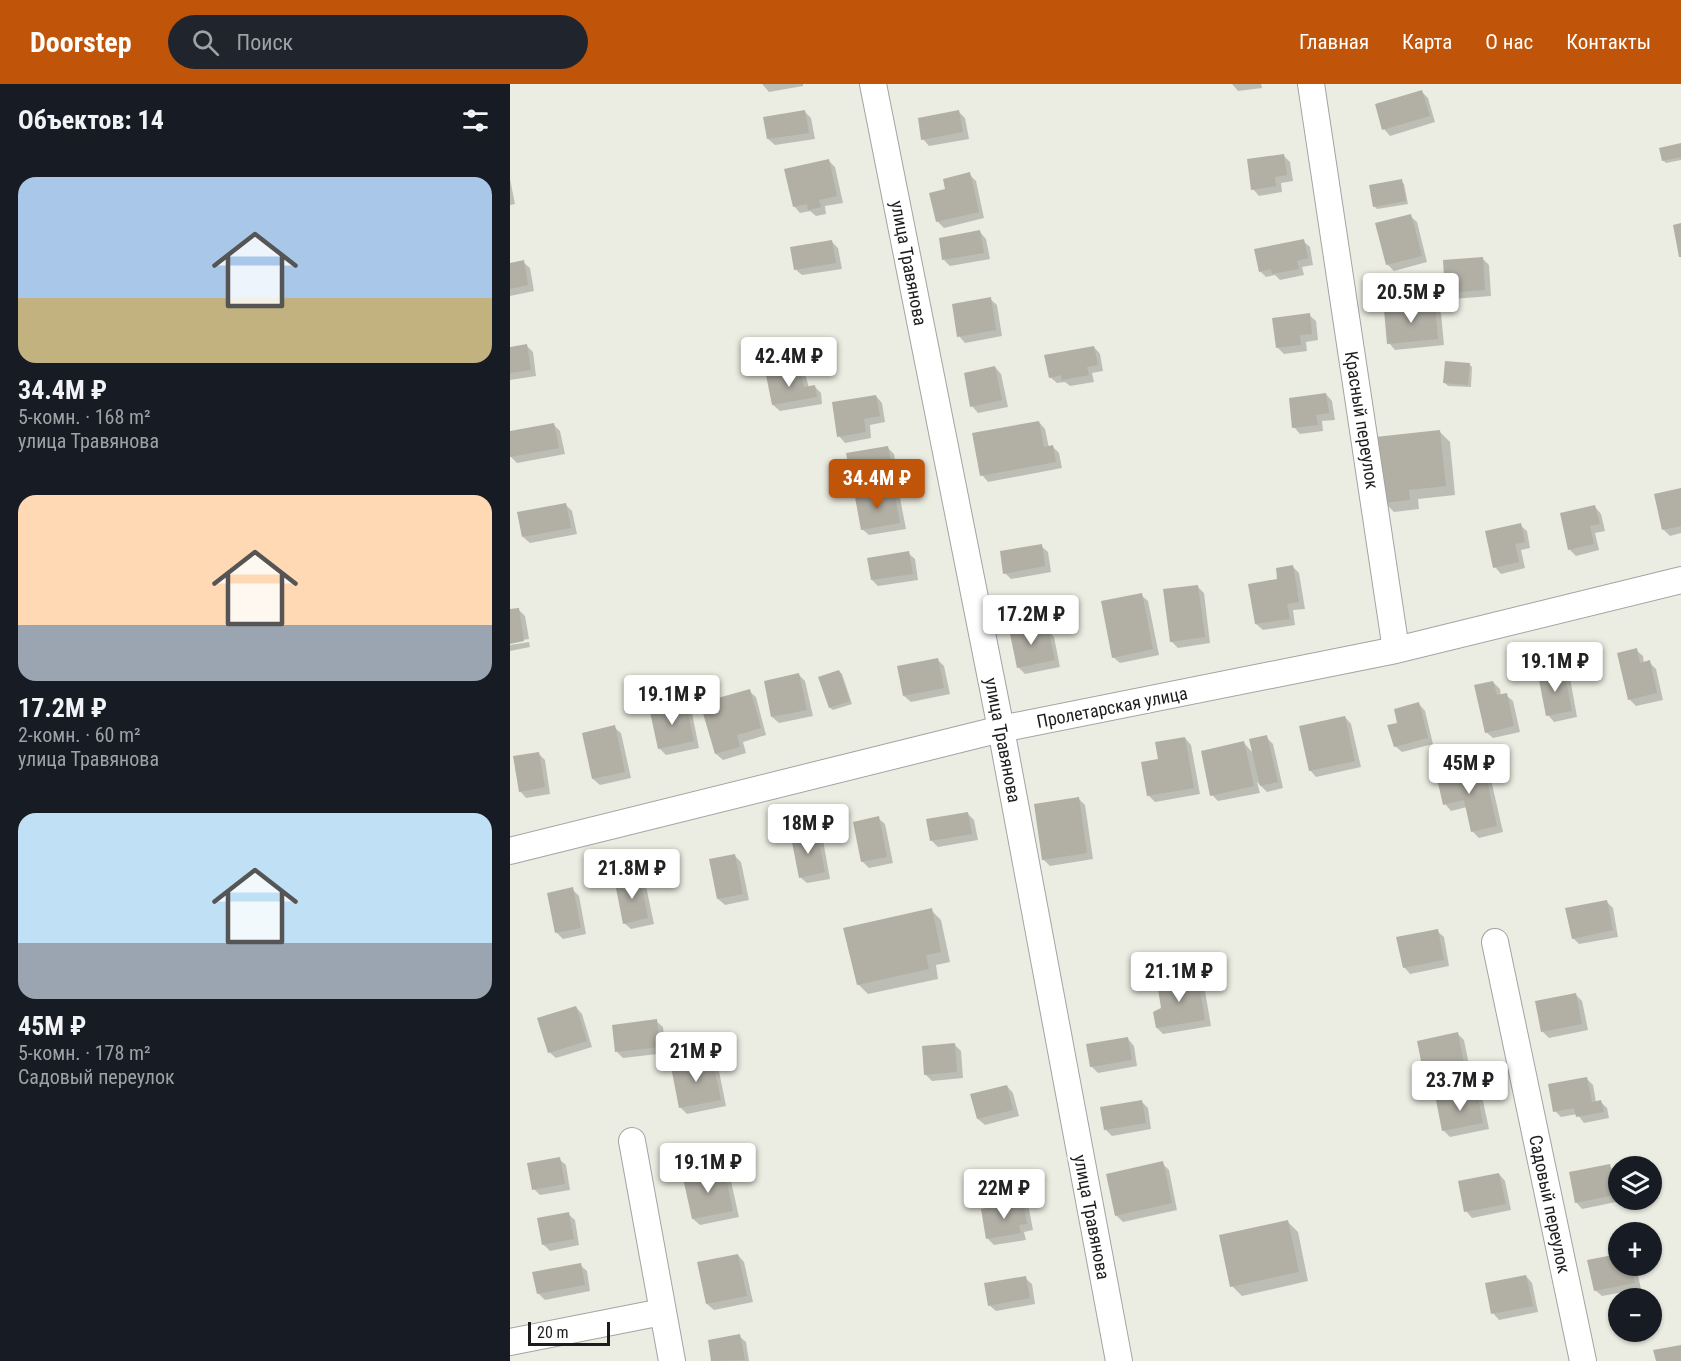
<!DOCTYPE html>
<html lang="ru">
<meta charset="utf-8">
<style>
body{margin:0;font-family:"Roboto Condensed",sans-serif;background:#20242c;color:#f1f3f6;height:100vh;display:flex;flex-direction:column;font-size:22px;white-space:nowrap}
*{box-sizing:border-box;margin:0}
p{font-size:20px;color:#9ea1a6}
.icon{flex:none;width:33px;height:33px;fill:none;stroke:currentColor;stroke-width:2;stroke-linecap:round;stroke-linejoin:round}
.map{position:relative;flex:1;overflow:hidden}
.sheet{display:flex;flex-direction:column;background:#171b24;width:510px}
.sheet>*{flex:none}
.controls{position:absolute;left:1098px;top:1072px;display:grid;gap:12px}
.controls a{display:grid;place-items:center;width:54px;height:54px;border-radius:50%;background:#171b24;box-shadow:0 2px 4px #0004;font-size:30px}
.scale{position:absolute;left:18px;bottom:15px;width:82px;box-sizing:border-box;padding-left:6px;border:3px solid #1c1c1c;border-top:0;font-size:16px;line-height:21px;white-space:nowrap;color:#1c1c1c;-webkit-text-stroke:4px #fff;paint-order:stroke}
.price{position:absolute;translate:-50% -51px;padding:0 14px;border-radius:6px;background:#fff;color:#222;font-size:20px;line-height:39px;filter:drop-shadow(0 2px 3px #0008)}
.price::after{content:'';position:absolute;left:50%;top:36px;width:18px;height:14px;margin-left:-9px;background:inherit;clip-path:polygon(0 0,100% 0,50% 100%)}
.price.active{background:#c05408;color:#fff}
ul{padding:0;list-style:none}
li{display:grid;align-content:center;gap:12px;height:318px;padding:0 18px}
li span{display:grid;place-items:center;height:186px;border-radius:18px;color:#555}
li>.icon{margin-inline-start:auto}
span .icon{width:108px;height:108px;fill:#fffc;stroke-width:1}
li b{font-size:26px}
h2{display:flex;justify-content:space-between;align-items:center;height:72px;padding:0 18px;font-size:26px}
header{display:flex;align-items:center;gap:36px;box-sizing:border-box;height:84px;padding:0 30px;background:#c05408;color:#fff}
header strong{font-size:28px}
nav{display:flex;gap:33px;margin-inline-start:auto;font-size:21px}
.search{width:420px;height:54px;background:#20242c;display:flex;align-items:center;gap:15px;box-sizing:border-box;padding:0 21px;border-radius:33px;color:#9ea1a6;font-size:22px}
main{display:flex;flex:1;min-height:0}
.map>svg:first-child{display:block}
.shadow{fill:#0003}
.building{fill:#b2b0a5}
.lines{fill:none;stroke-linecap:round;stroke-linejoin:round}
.street-casing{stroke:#a3a3a3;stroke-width:28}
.street{stroke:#fff;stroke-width:26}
.labels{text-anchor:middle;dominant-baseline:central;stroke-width:5;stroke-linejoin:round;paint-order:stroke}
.street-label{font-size:18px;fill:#1c1c1c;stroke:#fff}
</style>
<header>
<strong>Doorstep</strong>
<div class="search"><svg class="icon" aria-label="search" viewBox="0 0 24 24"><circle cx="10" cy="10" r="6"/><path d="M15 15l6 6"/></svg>Поиск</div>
<nav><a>Главная</a><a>Карта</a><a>О нас</a><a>Контакты</a></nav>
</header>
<main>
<section class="sheet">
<h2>Объектов: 14<svg class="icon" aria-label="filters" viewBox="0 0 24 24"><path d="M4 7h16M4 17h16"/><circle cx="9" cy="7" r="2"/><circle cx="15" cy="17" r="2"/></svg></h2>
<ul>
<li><span style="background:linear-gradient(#a9c7e8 65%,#c2b280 0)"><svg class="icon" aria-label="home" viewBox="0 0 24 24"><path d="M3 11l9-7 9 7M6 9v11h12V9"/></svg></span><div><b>34.4M ₽</b><p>5-комн. · 168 m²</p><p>улица Травянова</p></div></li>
<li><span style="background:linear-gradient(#ffd9b3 70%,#9aa5b1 0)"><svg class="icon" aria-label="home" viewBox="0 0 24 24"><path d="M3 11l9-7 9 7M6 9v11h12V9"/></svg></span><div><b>17.2M ₽</b><p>2-комн. · 60 m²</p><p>улица Травянова</p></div></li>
<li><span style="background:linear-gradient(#bfe0f5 70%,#9aa5b1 0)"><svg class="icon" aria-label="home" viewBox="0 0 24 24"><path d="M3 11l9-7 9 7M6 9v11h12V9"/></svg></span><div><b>45M ₽</b><p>5-комн. · 178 m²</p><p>Садовый переулок</p></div></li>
</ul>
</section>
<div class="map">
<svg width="1171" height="1277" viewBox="0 0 1171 1277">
<rect width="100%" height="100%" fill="#ecede2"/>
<path class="shadow" d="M252 0H293V2L259 8Z
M722 0H751L752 4 728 7Z
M911 7 918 14 925 38 880 52 874 45Z
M295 28 301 34 305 55 265 61 258 55Z
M449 28 455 34 459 55 419 62 413 55Z
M1171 61V76L1156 79 1153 76 1151 65Z
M774 72 780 78 783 97 771 99 772 108 749 112 743 105Z
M318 76 325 83 333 119 315 122 316 130 306 132 300 127 290 129 284 122Z
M459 90 466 97 474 134 434 144 427 137 437 106Z
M0 95 5 120 0 121Z
M891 97 894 100 898 120 867 125 864 122Z
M900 132 907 138 917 178 884 187 877 180Z
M470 148 476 155 480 175 440 182 434 176Z
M793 157 800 163 803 181 792 183 794 191 770 196 765 191 756 193 750 187Z
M322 158 328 164 332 185 292 191 285 185Z
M972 174 979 181 981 212 943 215 937 208Z
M13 178 20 184 24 207 0 212V180Z
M480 215 487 221 492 252 455 259 449 252Z
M925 223 931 229 934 261 885 266 879 259Z
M799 231 806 237 808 256 796 258 797 267 774 270 768 264Z
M17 262 23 268 26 292 0 296V264Z
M584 263 590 270 593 287 582 289 584 298 560 302 555 298 547 299 540 293Z
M959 280 962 283 961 303 938 302 935 299Z
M485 283 491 290 498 323 468 329 462 322Z
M290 286 296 293 299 304 304 302 311 309 312 320 270 327 263 321Z
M816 310 822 317 825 336 812 337 813 347 790 350 784 343Z
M366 312 372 319 375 338 360 341 361 354 335 359 329 352Z
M529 338 535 345 539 364 543 363 549 369 552 384 478 398 472 391Z
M44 341 50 347 55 370 7 379 1 373 0 349Z
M930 348 940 358 945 411 908 415 909 425 884 428 874 418Z
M377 363 384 370 387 390 348 397 341 391Z
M1171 405V449L1160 452 1154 446 1146 411Z
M384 408 390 414 396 445 359 451 352 445Z
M56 421 62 427 67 450 20 459 13 453Z
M1085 423 1091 430 1095 447 1085 449 1089 466 1066 472 1059 465Z
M1010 441 1017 447 1020 464 1011 466 1015 484 991 490 985 483Z
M531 462 538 468 541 488 501 495 495 489Z
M398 469 405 475 408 496 368 502 362 496Z
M783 483 789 489 795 525 783 526 785 541 753 546 746 540 769 497Z
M687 502 694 509 700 559 668 564 661 557Z
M631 511 638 517 649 571 610 579 603 573Z
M9 526 15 532 19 555 0 558V527Z
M523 542 529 548 538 546 544 553 550 583 515 590 508 583Z
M19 558 20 563 0 567V561Z
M1126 566 1133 572 1134 579 1139 578 1146 585 1153 616 1126 622 1119 615Z
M428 576 434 582 440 610 401 618 394 612Z
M329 587 332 590 342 620 323 626 320 624Z
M1054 588 1060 594 1067 633 1044 638 1038 631Z
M289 591 295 597 303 632 269 639 262 633Z
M983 598 990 605 991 612 996 611 1003 617 1010 648 983 654 976 648Z
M239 607 246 613 256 651 233 658 236 669 213 676 206 670Z
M909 620 915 627 923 660 892 668 885 662 889 640Z
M176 622 182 629 189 664 156 671 149 664Z
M835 633 841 640 851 683 806 693 800 686Z
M104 643 111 649 121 694 90 701 83 695Z
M756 653 763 660 773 704 757 708 747 698 750 709 708 717 702 711 734 659 743 669Z
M675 654 681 661 690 710 645 718 638 711 650 676Z
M28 669 35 676 40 710 16 714 10 707Z
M972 681 979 687 993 748 969 754 963 748 957 723 941 727 935 720Z
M568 714 575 721 583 775 540 782 533 775Z
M458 730 464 736 468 756 428 763 422 757 418 736Z
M368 734 375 740 383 779 359 784 352 777Z
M306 749 313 756 320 795 297 799 290 793Z
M224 771 231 778 239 816 215 821 208 815Z
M130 795 136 802 144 840 121 845 114 839Z
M62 805 69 812 76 850 53 855 47 849Z
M1096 817 1103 824 1108 853 1069 860 1063 854Z
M421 826 431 836 440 878 426 881 428 895 358 910 348 900Z
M927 847 934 853 939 882 900 890 894 883Z
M688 894 694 901 701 942 653 950 647 944 653 925Z
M1065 910 1072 917 1078 946 1039 954 1032 947Z
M66 923 72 930 82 963 46 974 39 968Z
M146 937 153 943 156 969 113 974 107 968Z
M948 950 954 956 960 986 921 993 915 987Z
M618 955 624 962 627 982 588 989 581 982Z
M444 960 451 967 453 994 422 997 415 990Z
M202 976 208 982 216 1022 177 1030 171 1024 163 984Z
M1076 994 1083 1001 1086 1018H1091L1097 1024 1099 1034 1074 1039 1067 1030 1051 1033 1045 1027Z
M497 1002 503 1009 509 1032 475 1041 468 1035 462 1011Z
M967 1010 973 1017 979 1045 940 1053 934 1047 928 1018Z
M632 1018 638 1024 641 1045 602 1052 595 1045Z
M49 1075 56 1081 60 1106 30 1111 24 1105Z
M652 1079 659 1086 667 1126 613 1138 606 1131Z
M1099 1082 1106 1088 1108 1116 1111 1117 1072 1125 1066 1118Z
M214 1087 220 1093 229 1133 190 1141 183 1135Z
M989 1090 995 1097 1001 1126 962 1134 956 1127Z
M513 1119 519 1125 523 1146 514 1148 516 1156 484 1161 478 1155Z
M58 1130 65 1136 69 1161 40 1167 33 1160Z
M778 1138 788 1148 798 1197 732 1212 722 1202Z
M228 1171 234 1178 243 1218 204 1226 197 1220Z
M1108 1171V1182H1126L1131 1205 1092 1212 1085 1206 1079 1177Z
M70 1181 77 1187 80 1207 35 1216 28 1209Z
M1016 1192 1022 1199 1028 1228 989 1236 983 1229Z
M515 1194 522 1200 525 1220 486 1227 479 1221Z
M229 1252 236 1258 239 1277H203L199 1257Z"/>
<path class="building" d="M912 6 920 32 872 46 865 20Z
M295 26 299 49 257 55 253 33Z
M449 26 453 48 411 56 408 34Z
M1171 59V73L1152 77 1149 64Z
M774 70 777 91 765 93 766 102 741 106 737 75Z
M319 75 327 112 309 116 311 123 298 126 297 120 283 123 274 85Z
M460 88 469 128 426 138 419 109 435 105 433 95Z
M892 95 896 117 863 123 859 101Z
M901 130 912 172 876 181 865 139Z
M1171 139V173H1169L1163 141Z
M470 146 474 169 432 176 429 154Z
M794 155 798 174 787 177 789 185 762 190 761 185 749 188 744 165Z
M322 156 326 179 284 186 280 163Z
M973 173 975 206 935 209 933 176Z
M14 176 18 201 0 205V179Z
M481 213 486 246 447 253 442 220Z
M925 221 928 255 877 260 874 226Z
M800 229 802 250 790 251 791 261 766 264 762 234Z
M17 260 21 286 0 289V263Z
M584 262 588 281 577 283 579 291 552 296 551 291 539 294 534 271Z
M935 277 960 279 958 301 933 299Z
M485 282 492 316 460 323 454 289Z
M290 285 294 303 305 301 307 313 262 321 256 291Z
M816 309 819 329 806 331 808 341 782 344 779 314Z
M366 311 370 332 354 335 356 348 327 353 322 318Z
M529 337 534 363 543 361 546 378 470 392 462 349Z
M44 339 49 364 0 373V347Z
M930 346 936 402 899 406 900 416 873 419 865 353Z
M378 362 382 384 340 391 336 369Z
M1171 404V442L1152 446 1144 410Z
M384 406 390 439 351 446 345 413Z
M56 419 61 444 12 453 7 428Z
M1085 421 1090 440 1080 442 1084 460 1058 466 1050 429Z
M1011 439 1015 458 1005 460 1009 478 983 484 975 447Z
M532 460 535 482 493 490 490 467Z
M399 467 403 490 361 496 357 474Z
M783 481 789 518 777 520 780 535 745 540 738 500 767 495 766 484Z
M688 501 695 553 660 558 653 505Z
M632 509 643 565 602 574 591 517Z
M9 524 14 557 0 560V525Z
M523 540V548L538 544 545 576 507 584 499 545Z
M1127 564 1130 579 1140 576 1147 609 1118 616 1107 569Z
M428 574 434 604 393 612 387 582Z
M329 586 340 617 319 624 308 593Z
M1054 586 1062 627 1036 632 1028 591Z
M289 589 297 626 261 633 254 597Z
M983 597 987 611 997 609 1004 642 975 649 964 601Z
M240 605 251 644 227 651 230 663 205 670 190 619Z
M909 618 918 654 884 663 877 641 887 639 884 625Z
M176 620 184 657 148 665 140 628Z
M835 632 845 677 799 687 789 642Z
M105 641 115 688 82 695 72 649Z
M757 651 768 698 750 702 739 655Z
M675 653 684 704 637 712 631 678 648 675 645 658Z
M734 657 744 702 700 712 691 667Z
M29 668 35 703 9 708 3 672Z
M973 679 987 742 961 748 954 716 933 721 926 690Z
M569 713 577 769 532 776 524 720Z
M458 728 462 750 420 757 416 735Z
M369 732 377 773 351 778 343 738Z
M307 748 315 788 289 794 281 753Z
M225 770 233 810 207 815 199 775Z
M130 793 138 834 113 840 105 799Z
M63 803 71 844 45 849 37 809Z
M1097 816 1103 846 1062 855 1055 824Z
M422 824 431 868 416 871 419 885 347 901 333 844Z
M928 845 934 876 893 884 886 853Z
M688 893 695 936 646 944 643 928 651 924 647 899Z
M1066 909 1072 940 1031 948 1025 917Z
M66 922 77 957 38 969 27 934Z
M147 935 150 963 105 968 102 941Z
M948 948 954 979 913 987 907 957Z
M618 953 622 976 580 983 576 960Z
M445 959 447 988 414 991 412 962Z
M202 974 211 1016 169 1024 161 983Z
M1077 993 1082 1018 1091 1016 1094 1028 1066 1033 1064 1024 1043 1028 1038 1000Z
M497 1001 503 1026 467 1035 460 1010Z
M967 1008 973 1039 932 1047 926 1016Z
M632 1016 636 1039 594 1046 590 1023Z
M50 1073 55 1100 22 1106 17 1079Z
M653 1077 662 1119 605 1132 596 1090Z
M1100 1080 1106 1111 1065 1119 1059 1088Z
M214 1085 223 1127 182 1135 173 1094Z
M989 1089 996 1120 954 1128 948 1097Z
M513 1117 517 1140 509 1141 511 1149 476 1155 471 1125Z
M59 1128 64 1155 32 1161 27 1134Z
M778 1136 789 1188 720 1203 709 1151Z
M228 1170 237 1212 196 1220 187 1178Z
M1108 1170V1182H1122L1125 1199 1084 1207 1077 1176Z
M71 1179 75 1201 27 1210 22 1188Z
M1016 1191 1023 1222 981 1230 975 1199Z
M516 1192 520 1214 478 1222 474 1199Z
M230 1250 235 1276 201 1277 198 1256Z
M1171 1261V1277H1146L1143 1266Z"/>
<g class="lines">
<defs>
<path id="street" d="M363 0 491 645 609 1277
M801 0 886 566
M0 767 491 645 886 566 1171 496
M985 858 1073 1277
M122 1057 162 1277
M0 1258 152 1228"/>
</defs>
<use href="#street" class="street-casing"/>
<use href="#street" class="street"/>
</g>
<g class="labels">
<g class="street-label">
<text transform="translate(399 179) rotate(79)">улица Травянова</text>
<text transform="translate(852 336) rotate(81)">Красный переулок</text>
<text transform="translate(602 623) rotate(-11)">Пролетарская улица</text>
<text transform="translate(493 656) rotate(79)">улица Травянова</text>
<text transform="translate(1040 1120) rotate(78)">Садовый переулок</text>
<text transform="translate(582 1133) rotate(79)">улица Травянова</text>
</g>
</g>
</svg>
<div class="controls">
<a><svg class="icon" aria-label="layers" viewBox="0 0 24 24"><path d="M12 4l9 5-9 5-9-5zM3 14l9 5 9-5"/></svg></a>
<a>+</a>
<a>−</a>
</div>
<div class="scale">20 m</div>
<b class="price" style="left:901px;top:240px">20.5M ₽</b>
<b class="price" style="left:279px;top:304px">42.4M ₽</b>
<b class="price active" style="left:367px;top:426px">34.4M ₽</b>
<b class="price" style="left:521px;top:562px">17.2M ₽</b>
<b class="price" style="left:1045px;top:609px">19.1M ₽</b>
<b class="price" style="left:162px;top:642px">19.1M ₽</b>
<b class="price" style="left:959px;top:711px">45M ₽</b>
<b class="price" style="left:298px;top:771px">18M ₽</b>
<b class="price" style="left:122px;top:816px">21.8M ₽</b>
<b class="price" style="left:669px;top:919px">21.1M ₽</b>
<b class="price" style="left:186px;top:999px">21M ₽</b>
<b class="price" style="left:950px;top:1028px">23.7M ₽</b>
<b class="price" style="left:198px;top:1110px">19.1M ₽</b>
<b class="price" style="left:494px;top:1136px">22M ₽</b>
</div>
</main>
